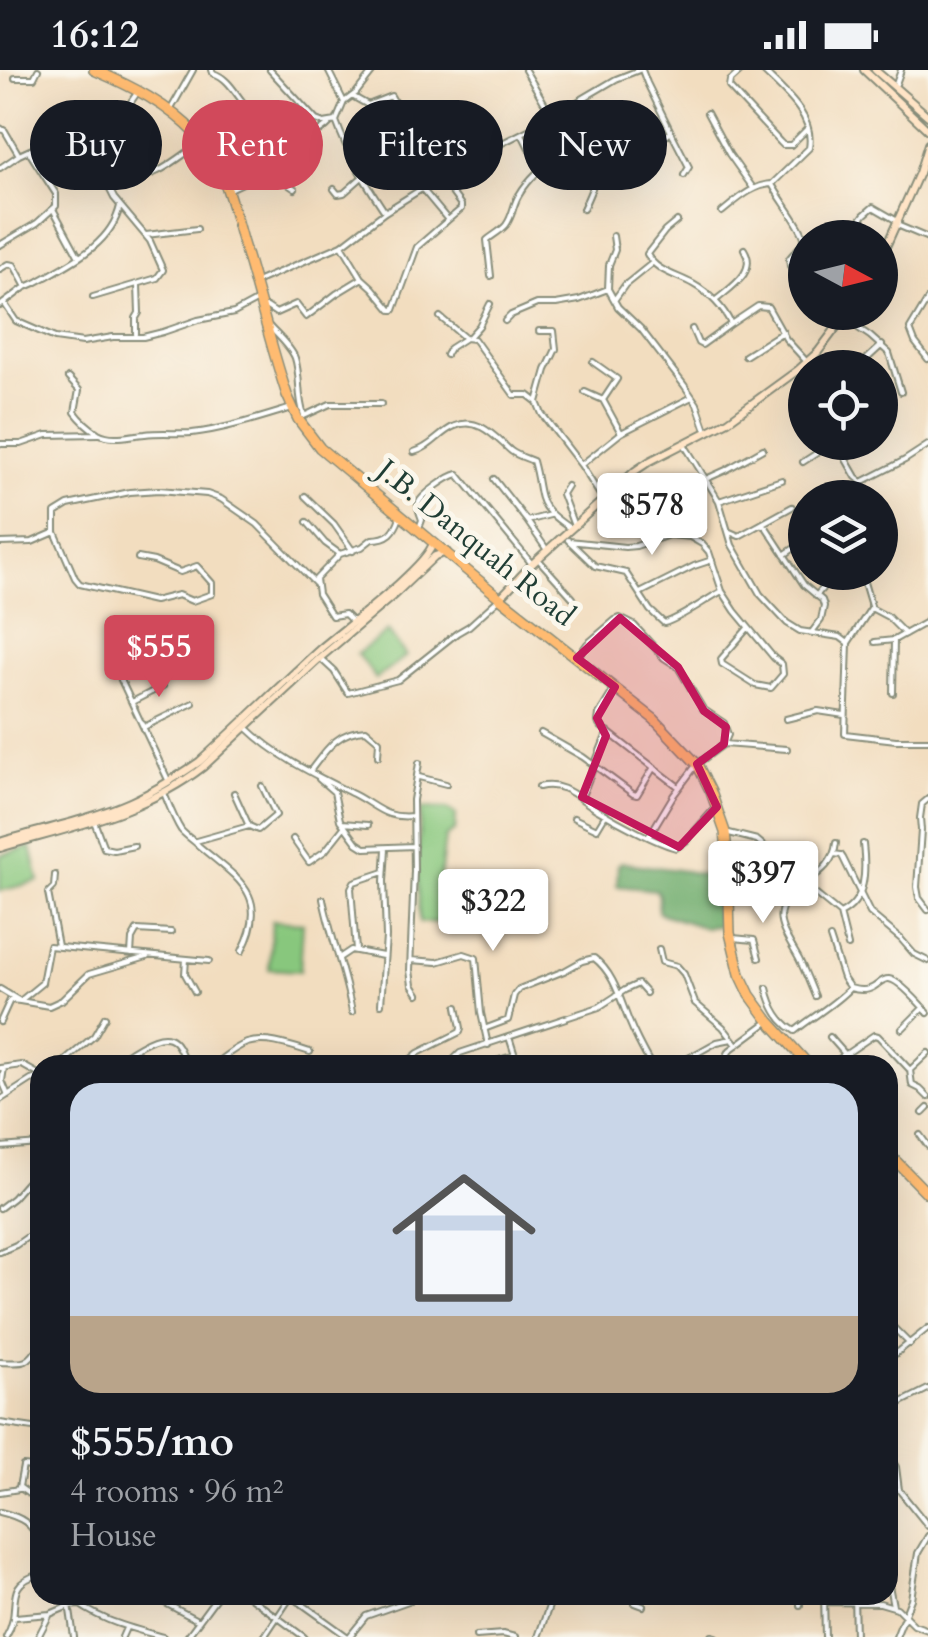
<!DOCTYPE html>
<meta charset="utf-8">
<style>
body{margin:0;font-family:Cardo,serif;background:#242831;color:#f1f3f6;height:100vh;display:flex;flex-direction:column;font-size:38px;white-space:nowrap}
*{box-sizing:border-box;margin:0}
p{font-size:32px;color:#9ea1a6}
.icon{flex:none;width:55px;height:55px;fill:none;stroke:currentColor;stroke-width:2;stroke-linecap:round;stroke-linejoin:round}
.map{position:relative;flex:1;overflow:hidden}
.panel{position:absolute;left:30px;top:985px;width:868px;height:550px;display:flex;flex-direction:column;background:#171b24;border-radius:30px;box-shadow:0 10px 40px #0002}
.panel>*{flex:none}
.guide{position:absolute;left:30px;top:30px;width:870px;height:90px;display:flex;gap:20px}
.needle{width:65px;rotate:97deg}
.buttons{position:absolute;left:788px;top:150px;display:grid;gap:20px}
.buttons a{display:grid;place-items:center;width:110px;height:110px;border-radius:50%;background:#171b24;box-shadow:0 10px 40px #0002;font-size:50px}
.price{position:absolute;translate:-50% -85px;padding:0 22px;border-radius:10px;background:#fff;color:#222;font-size:32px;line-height:65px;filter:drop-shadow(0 2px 5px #0008)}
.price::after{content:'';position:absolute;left:50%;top:60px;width:30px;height:22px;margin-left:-15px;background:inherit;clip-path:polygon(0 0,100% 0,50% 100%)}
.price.current{background:#d1495b;color:#fff}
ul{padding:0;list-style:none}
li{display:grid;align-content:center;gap:20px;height:530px;padding:0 40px}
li+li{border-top:2px solid #363941}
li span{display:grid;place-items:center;height:310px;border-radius:30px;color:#555}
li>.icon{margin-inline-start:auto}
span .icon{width:180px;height:180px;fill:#fffc;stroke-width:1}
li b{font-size:42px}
.chip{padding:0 35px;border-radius:45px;background:#171b24;box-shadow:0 10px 40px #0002;font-size:35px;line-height:90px}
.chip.current{background:#d1495b;color:#fff}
.status{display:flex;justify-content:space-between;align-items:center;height:70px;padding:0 50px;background:#171b24;direction:ltr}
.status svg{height:28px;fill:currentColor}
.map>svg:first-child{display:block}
.green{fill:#88c77d;stroke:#548258;stroke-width:2.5}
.forest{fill:#6eac6c;stroke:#467450;stroke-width:2.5}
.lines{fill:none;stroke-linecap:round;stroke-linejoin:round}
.street-casing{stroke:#888d7a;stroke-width:8}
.secondary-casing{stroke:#888d7a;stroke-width:10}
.highway-casing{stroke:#888d7a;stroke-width:12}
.street{stroke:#fff;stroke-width:4}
.secondary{stroke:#ffe4c6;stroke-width:6}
.highway{stroke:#ffbb71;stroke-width:9}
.marked{fill:#c2185b;fill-opacity:0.2;stroke:#c2185b;stroke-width:8;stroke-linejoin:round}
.labels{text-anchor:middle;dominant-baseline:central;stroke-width:10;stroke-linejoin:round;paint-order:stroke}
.street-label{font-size:30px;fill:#1f3d34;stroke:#fbf7ec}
</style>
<div class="status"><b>16:12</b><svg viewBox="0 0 49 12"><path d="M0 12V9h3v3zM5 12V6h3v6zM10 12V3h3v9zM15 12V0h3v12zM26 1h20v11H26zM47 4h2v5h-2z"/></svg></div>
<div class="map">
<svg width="928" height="1567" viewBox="0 0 928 1567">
<rect width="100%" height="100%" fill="#fbf7ec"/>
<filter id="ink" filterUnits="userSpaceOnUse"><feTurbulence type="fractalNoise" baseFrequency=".01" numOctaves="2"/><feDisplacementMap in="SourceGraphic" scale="20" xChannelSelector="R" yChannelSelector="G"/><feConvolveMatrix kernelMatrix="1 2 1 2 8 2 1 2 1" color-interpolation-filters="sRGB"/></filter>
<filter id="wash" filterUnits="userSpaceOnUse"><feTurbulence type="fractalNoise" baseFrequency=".0048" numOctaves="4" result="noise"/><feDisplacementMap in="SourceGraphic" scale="40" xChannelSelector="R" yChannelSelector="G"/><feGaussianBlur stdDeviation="2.25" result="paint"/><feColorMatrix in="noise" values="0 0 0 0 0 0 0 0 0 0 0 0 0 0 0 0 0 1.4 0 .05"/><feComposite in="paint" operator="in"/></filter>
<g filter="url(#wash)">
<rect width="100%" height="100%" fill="#f2ddbf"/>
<path class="green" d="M388 561 406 586 376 609 357 584Z
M421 739H447L456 745 455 760 445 767 440 808 447 816 456 811 463 818 476 816 485 824 491 848 466 853 420 852 417 798Z
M31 777 39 811 0 821V785Z
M272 851 303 853 300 901 269 899Z"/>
<path class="forest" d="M621 792C652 798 684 798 713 808L718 856 702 857 662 844 658 842 659 826 656 820 617 816 618 795Z"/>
</g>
<g filter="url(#ink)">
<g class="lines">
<defs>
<path id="street" d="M212 0 213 3C232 9 238 31 253 43L277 41
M270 0 316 50 324 53 336 51
M328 0 344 32 336 51C349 87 364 110 385 142
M525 0 552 46
M742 0 730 11 729 17 780 72 783 75H791L808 58
M15 8H34L38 0
M896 14 901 0
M352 26 368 35 391 26 416 70 421 71 436 61 439 62 461 94
M344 32 356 23 374 0
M171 39 193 0
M253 43 274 60 282 75 289 115 295 119
M707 43 729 84 753 118
M0 58 5 61 19 85
M79 58 114 128 150 171 163 200 157 208 93 227
M671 62 689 97 684 105
M522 64 540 100
M580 74C602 101 596 110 583 139
M282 75C295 75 321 63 330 53
M221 97C254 97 257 92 277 66
M0 98 19 85 76 59 117 48 124 42 137 23
M627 102 640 87 671 62 647 13 642 0
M109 114C150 111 170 96 202 71
M772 114C777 125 806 162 804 170 802 176 792 184 789 189L790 196 805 220
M334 119 338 124 344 123 361 108
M228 120 268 101
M423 120 448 150 461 139V135L440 107
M53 139 79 187
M722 142C737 130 752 115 772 114L809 78C815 45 783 21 762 0
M677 151 665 161 647 184C655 201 677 205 693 214 709 223 724 238 731 254L758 236 768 237 786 269 807 292
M897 155 928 168
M146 165 197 159
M613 166 615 180 609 195 608 219 618 237 641 259 684 315 697 334 707 363
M848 168 864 145 873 137 899 152
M0 175 37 153 56 136V124L29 82
M0 199 8 194 14 195 26 217 35 213C68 194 111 176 120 136
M491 206 487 170C493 165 501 161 506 155 513 146 513 134 519 125 536 96 585 61 620 66
M362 208 373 218 391 240H394L417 177 448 150
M256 212 342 175 385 142 461 94 536 56 616 9 639 0
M615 229 625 215 651 194
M928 229 910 259 915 272 928 289
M715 231C731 217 758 202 744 179
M4 233 16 251 55 268 83 272 113 267H143L163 262 198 250 234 243 258 230
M0 236 24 218
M263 237H267L276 243 296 234 306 247 336 224 359 210 362 208 342 175
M834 242 870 266 889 283 901 322
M440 247 465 268 474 269 514 325H528L537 332
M505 251 511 245 537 234H556L579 230 608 219
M269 256C277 265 291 277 295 288 301 307 297 327 304 345
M692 259 698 273 702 275 731 254
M539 261H554L556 279 546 300 537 332 542 344 581 395 602 428
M136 264V248L139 243 138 215
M470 266 479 256 490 234
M446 285 450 278 464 269
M745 286 783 262
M593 292 617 309 603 330 621 363
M857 298 882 275
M798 300 805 313
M68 308 79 320 75 342C81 350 90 358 98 363 114 371 129 365 145 364 161 362 176 364 192 363 226 359 259 348 292 338
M585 322 603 330
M304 346 330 334H381
M799 354 805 349
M836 372 856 407 862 412 905 390 928 375
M0 374H21L47 365 99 364
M684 374 719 431 732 475 760 524 787 553 800 561 840 567 848 573
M414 382C432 377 440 362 455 356 479 346 496 368 511 381 518 386 526 388 533 391 544 430 532 433 571 459
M803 392 834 372
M581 395 621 363 692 327
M494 409 527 451 550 445
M706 409 726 400 763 379
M567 416 562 424 574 456
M305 426 334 454 353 481
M719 431 782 410
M527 451 547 480
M307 452 325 473 340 484
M761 454 792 437
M419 458 422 450C421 446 417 438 418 434 422 424 449 406 458 404L532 494
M730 462 739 466 761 454 766 457 804 515 822 530 824 536 821 550 812 562
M568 470 595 496 626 503 650 540 664 553C680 549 705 530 722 521
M569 471 625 477 636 476 669 465 690 467 702 474 709 482 722 521 735 541 774 588 782 594 783 604 771 618 755 615 722 594 721 589 748 558
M0 473 32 472 55 462
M784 485 805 471
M138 488 154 491 180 502 197 496 212 513V524L192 531 178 525 154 531 80 514 75 508 55 462V443L68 435 130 422 159 420 207 424 221 429 257 454 316 514
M538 489 573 528
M861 502 871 536
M640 523 694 496 712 490
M816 526 832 507
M352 551 345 544 332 546 318 524 316 509 340 484 362 477 372 469C389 469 395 462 400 447
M905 564 888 547 871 538 848 573 845 664 896 670H928
M875 572 894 570
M320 588 334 601 348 623 398 610 457 563 469 556 500 528
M577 588 587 574 615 550 620 548 634 555 664 588 678 597 703 639 724 653 728 665 724 674
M121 610 169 712
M613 621 599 644 598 652 599 655 679 717
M893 623 894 570 928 551
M132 632 163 616
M786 649 818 641 844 645
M144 657 193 633
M246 657C278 688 315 705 355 725 378 737 385 749 413 746
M541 663 583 687 633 724 637 725 654 697
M310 701C326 680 337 661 366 660L379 671 378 686
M419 707 446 714
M319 709 334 722 340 750 357 773 365 778 414 776
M539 717C563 711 577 727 596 739 616 751 654 772 676 778L686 771 715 738
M164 723C169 735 174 749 181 760 186 766 193 770 199 776 238 809 271 825 242 881
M582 726 608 661
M928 729 922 734 920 748 921 760 917 817 919 828 928 840
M574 748 597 759 606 744
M94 751 104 778 114 780 134 776
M342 753 368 755
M249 756 258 760 276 745 262 716
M725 762 757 770 782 791 802 813 840 844 848 876
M649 766 673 726 697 694 724 674 787 679
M293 769 309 792 325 781 344 757
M196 771 249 756 234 723
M834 784 841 785 843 788 870 843 901 869 914 884 928 891
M55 805 54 817 48 823 58 876
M801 812C768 844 780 855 799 889 805 901 810 914 815 926
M803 815C819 803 834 794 836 773
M323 829C331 868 345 903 352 942
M840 844C867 831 866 800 863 774
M733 868 754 870 759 888
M830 868 843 908 850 918C877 926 877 908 889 909 899 910 921 935 928 943
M659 879 662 892 677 896 684 904 695 933 723 957 737 975
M356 880 351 818 354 812 384 802
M131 884 132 869 137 860 171 862
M339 888 351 880 383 886
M186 889 185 904 195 922
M411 890 437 892 464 884 476 888 481 943 488 975
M767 918C771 936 779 952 795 961 813 946 834 935 850 918
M0 919 20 931 49 936 62 930 89 904 147 887
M418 924 412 915 410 900 414 801 413 730 419 693
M381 934 386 867 384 811 386 779
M0 952 10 930 20 931 42 913 49 876 209 891
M484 959 508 950 514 925 519 919 564 901 582 891 594 888C614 903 620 929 629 951 635 966 643 981 651 995
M902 959 923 938
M509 967 518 995
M830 967 845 984
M843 985 853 995
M60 995 94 966 105 947
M112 995C122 986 156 962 169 968 179 972 182 986 186 995
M213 995C223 988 235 977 247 973 267 967 291 976 310 982
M404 995 418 983 460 962 461 958 457 937
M455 995 454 989 460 983 599 937 625 920 638 914 646 923
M483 995 515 985
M676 995 717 972 732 969
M722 995 730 980 769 951
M830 995 874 965 878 966 910 1000
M0 998 22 995 40 1005
M4 998 2 1011 8 1025
M910 1000 912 1015 920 1019 928 1027
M910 1000 928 983
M0 1030 31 1010 40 1007
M923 1043 928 1038
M920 1065 928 1076
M0 1077 40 1074
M0 1138 13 1128 35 1103
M0 1182 16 1175 40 1158
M888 1252 910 1274
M888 1290 928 1258
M0 1292C23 1293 27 1296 40 1275
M888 1339 928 1319
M0 1353 40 1359
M888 1383 896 1397 899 1420 928 1456
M40 1398 23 1396 19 1417 40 1432
M0 1422 19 1419
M0 1442C21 1447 33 1453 40 1474
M888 1510 893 1536
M67 1525C96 1550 127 1557 163 1567
M150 1525 199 1551
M247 1525 304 1567
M633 1525 635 1533 643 1536
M800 1525V1535
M824 1525 825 1567
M854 1525 855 1567
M291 1526 348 1567
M68 1527 74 1567
M825 1532 880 1533 897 1538 914 1555 928 1560
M15 1547 50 1544
M476 1566 503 1564 515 1567
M712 1566 716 1567
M6 1567C24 1538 0 1515 40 1504
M38 1567 50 1544 69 1536 79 1535
M122 1567 126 1558
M187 1567 218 1525
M264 1567 292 1525
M349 1567 366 1546 425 1525
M538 1567 553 1525
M896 1567 911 1529 918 1483 928 1466"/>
<path id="secondary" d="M864 0 928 60
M875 0 928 46
M880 190 919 103 928 74
M500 528 532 494 635 401 650 391 728 351 798 300 818 282 848 242
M0 772C43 759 89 750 130 732 155 721 177 707 199 692 240 655 279 616 320 579 343 559 427 497 433 473
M0 778C71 757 144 743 203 697L320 588 394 525 435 486 447 482"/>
<path id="highway" d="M94 0C131 16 168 34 197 65 223 93 232 134 242 170 258 221 270 274 287 325L298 349 320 378 500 528 654 649 697 694 711 722 725 762 728 792 730 863 740 904 750 925 769 951 809 995
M888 1083 928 1124"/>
</defs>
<use href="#street" class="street-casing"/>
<use href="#secondary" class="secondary-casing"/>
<use href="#highway" class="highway-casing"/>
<use href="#street" class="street"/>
<use href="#secondary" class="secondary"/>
<use href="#highway" class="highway"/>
</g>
</g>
<path class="marked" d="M620 548 678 597 704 641 726 657 724 674 697 694 717 737 679 777 582 727 606 666 597 648 615 617 577 588Z"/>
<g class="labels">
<g class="street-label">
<text transform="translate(476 473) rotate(39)">J.B. Danquah Road</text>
</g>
</g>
</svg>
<div class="buttons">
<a><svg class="needle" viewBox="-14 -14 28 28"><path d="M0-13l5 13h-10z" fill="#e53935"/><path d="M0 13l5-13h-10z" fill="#9ea1a6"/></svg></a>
<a><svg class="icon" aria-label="locate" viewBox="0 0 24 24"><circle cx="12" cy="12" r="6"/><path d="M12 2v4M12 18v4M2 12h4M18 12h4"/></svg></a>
<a><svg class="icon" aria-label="layers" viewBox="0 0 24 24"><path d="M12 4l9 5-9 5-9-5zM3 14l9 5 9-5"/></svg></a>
</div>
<b class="price" style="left:652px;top:488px">$578</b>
<b class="price current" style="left:159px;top:630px">$555</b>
<b class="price" style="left:763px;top:856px">$397</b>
<b class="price" style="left:493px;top:884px">$322</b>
<div class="guide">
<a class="chip">Buy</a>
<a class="chip current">Rent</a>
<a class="chip">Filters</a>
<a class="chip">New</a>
</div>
<section class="panel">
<ul>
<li><span style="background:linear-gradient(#c9d6e8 75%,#b9a48a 0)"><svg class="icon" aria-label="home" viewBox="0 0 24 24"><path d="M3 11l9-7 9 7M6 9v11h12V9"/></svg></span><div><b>$555/mo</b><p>4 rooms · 96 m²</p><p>House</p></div></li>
</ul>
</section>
</div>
